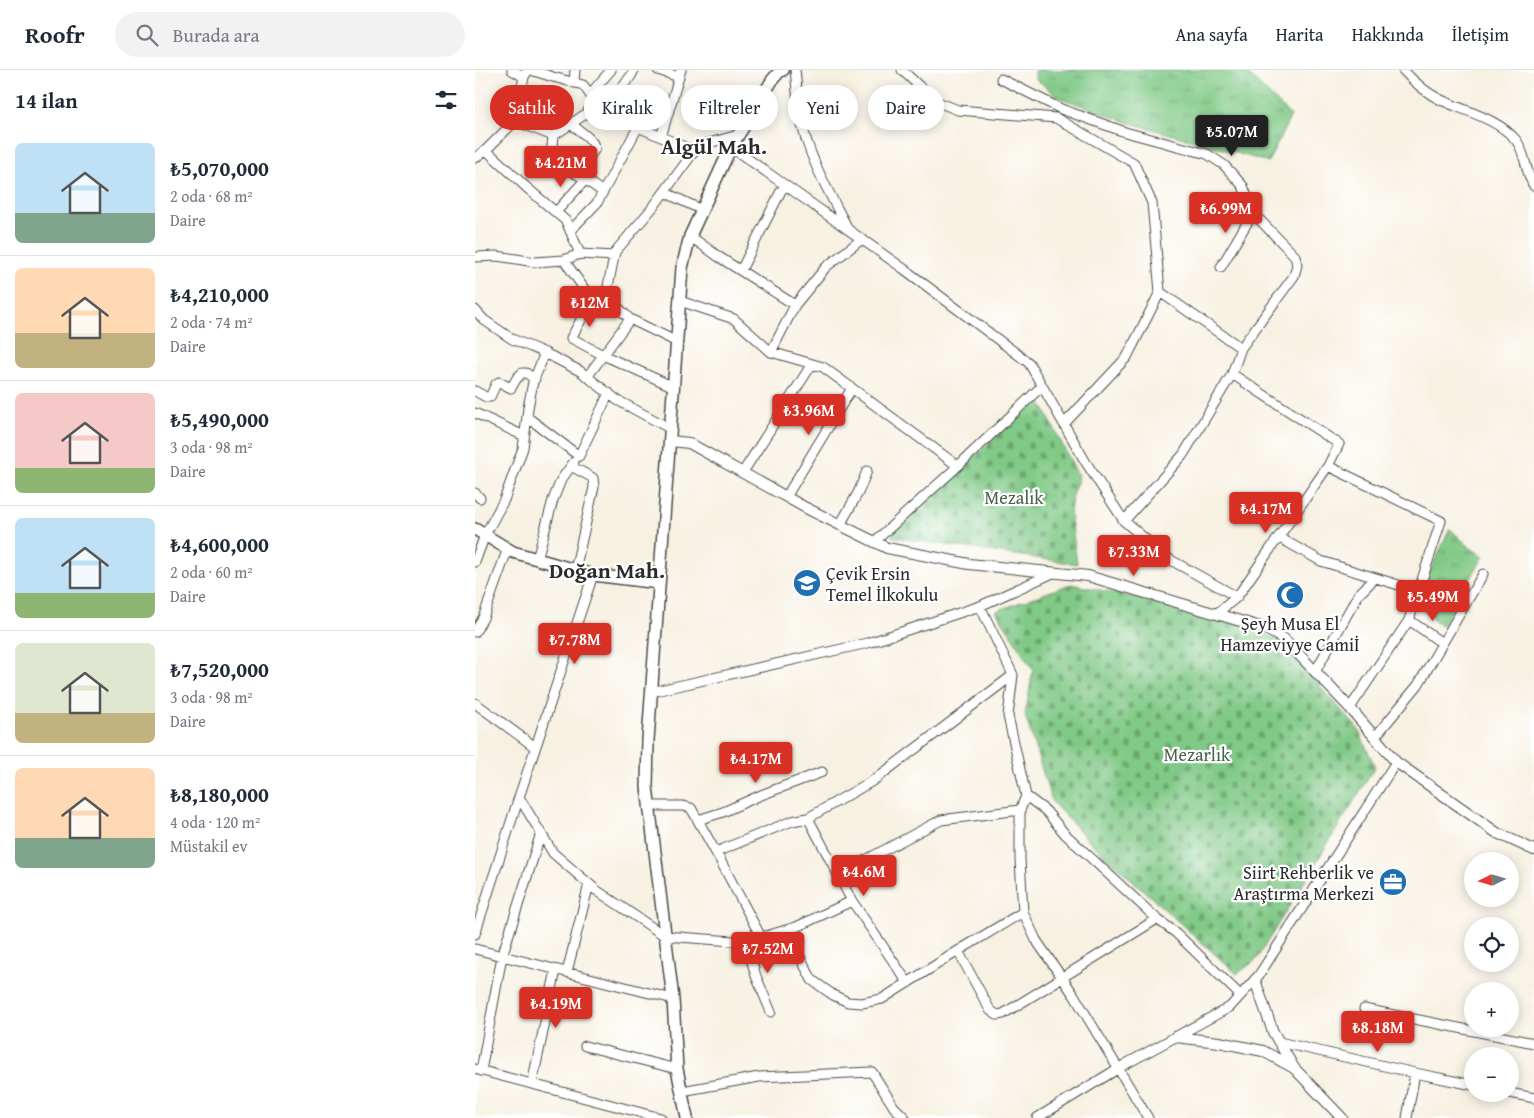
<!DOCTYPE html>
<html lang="tr">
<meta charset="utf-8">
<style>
body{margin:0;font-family:"Gentium Book Plus",serif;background:#f2f2f3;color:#1f2937;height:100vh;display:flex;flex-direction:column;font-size:19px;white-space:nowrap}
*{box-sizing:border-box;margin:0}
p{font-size:16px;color:#747a83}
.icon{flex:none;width:28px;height:28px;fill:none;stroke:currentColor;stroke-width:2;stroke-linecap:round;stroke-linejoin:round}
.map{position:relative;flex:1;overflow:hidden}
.details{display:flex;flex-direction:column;background:#fff;width:475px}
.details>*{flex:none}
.banner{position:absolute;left:15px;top:15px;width:475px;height:45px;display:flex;gap:10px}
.needle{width:32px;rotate:265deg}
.fabs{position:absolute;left:989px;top:782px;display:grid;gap:10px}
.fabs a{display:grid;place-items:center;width:55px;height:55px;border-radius:50%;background:#fff;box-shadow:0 2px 12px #0003;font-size:25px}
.price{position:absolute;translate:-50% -42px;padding:0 11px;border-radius:5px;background:#d93025;color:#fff;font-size:16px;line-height:32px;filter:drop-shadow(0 1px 2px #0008)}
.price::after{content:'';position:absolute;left:50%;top:30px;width:15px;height:11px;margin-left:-8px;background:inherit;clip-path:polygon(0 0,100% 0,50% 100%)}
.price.selected{background:#222;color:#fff}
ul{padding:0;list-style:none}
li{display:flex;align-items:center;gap:15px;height:125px;padding:0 15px}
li+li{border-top:1px solid #e0e1e3}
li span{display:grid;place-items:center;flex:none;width:140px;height:100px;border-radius:8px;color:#555}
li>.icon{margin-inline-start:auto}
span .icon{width:60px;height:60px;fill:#fffc;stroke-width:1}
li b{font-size:21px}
h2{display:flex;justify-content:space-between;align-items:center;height:60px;padding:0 15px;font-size:21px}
.chip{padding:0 18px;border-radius:22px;background:#fff;box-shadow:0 2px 12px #0003;font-size:18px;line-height:45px}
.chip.selected{background:#d93025;color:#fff}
header{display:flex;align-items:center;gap:30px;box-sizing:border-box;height:70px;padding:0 25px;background:#fff;border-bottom:1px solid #e0e1e3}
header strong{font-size:24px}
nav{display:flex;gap:28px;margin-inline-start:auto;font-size:18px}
.search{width:350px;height:45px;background:#f2f2f3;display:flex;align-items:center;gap:12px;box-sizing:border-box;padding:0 18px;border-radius:28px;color:#747a83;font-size:19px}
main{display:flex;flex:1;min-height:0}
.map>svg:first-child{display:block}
.cemetery{fill:url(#cemetery-stones);stroke:#567a58}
.park{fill:url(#park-tufts);stroke:#567a58}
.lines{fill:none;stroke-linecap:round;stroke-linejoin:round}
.minor-casing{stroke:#4a4946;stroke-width:11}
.tertiary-casing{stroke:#4a4946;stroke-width:12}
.secondary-casing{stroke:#4a4946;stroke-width:14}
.minor{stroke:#fff;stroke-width:9}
.tertiary{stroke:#fff;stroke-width:10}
.secondary{stroke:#fff;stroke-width:11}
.labels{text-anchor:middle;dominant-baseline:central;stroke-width:4.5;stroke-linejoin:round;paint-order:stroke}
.park-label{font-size:18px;fill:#49624b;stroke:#fff}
.poi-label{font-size:18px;fill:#2b2b2b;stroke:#fff;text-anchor:start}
.district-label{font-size:22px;font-weight:bold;fill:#2b2b2b;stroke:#fff}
</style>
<header>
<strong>Roofr</strong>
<div class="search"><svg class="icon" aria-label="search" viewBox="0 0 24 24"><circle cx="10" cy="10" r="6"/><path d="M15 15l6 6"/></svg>Burada ara</div>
<nav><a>Ana sayfa</a><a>Harita</a><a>Hakkında</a><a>İletişim</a></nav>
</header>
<main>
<section class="details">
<h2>14 ilan<svg class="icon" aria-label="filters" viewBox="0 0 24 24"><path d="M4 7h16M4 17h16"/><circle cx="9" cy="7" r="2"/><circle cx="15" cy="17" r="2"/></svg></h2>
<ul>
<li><span style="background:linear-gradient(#bfe0f5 70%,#7fa58c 0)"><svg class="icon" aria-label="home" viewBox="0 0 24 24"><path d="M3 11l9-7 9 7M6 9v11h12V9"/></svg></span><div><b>₺5,070,000</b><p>2 oda · 68 m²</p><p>Daire</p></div></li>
<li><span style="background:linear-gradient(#ffd9b3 65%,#c2b280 0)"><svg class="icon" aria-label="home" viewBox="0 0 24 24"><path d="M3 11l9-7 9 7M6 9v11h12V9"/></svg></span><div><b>₺4,210,000</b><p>2 oda · 74 m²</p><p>Daire</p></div></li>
<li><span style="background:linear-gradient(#f6c9c9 75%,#8fb573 0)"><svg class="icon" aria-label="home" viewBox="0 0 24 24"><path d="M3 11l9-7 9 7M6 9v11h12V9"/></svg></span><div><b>₺5,490,000</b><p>3 oda · 98 m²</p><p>Daire</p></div></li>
<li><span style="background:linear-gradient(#bfe0f5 75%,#8fb573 0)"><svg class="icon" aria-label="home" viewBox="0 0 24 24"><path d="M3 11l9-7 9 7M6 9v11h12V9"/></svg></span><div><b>₺4,600,000</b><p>2 oda · 60 m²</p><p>Daire</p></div></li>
<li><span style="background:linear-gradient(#dfe7d0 70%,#c2b280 0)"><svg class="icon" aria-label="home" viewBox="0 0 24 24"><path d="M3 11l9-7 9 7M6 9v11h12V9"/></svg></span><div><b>₺7,520,000</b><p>3 oda · 98 m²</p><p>Daire</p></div></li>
<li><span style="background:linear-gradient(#ffd9b3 70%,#7fa58c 0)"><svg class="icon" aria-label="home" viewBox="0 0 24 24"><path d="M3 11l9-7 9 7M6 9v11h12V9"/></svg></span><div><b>₺8,180,000</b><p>4 oda · 120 m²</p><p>Müstakil ev</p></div></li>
</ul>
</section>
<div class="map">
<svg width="1059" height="1048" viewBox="0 0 1059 1048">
<defs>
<pattern id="cemetery-stones" width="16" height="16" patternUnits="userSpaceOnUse" patternTransform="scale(1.25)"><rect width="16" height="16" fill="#80c986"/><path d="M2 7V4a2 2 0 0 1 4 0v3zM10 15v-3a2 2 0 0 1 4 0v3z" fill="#69a36e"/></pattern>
<pattern id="park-tufts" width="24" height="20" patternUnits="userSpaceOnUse" patternTransform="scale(1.25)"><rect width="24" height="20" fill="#80c986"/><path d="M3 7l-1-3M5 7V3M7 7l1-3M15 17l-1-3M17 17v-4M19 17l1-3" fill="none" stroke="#69a36e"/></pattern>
</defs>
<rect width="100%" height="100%" fill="#fff"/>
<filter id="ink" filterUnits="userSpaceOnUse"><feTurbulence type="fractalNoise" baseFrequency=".02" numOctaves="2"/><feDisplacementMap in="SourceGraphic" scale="10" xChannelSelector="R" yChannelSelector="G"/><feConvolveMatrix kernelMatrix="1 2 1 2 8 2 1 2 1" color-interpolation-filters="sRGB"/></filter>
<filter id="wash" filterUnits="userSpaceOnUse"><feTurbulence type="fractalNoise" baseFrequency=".0096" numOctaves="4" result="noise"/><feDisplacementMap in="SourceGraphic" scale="20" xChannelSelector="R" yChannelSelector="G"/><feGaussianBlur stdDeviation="1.12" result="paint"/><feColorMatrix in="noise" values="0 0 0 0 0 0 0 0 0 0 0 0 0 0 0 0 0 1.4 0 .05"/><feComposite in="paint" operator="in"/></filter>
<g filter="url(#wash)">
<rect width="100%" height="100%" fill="#f7f1e2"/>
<path class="cemetery" d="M564 329 604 407 598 422 595 441 602 494 417 467 418 463 558 331Z
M596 514 741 544 804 570 883 659 900 697 781 890 762 904 620 777 577 732 550 645 558 600 521 541Z"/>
<path class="park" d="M560 0H769L816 46 793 92 652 52 583 27 560 8Z
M975 459 997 479 1009 486 967 556 947 540 945 527 946 520Z"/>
</g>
<g filter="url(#ink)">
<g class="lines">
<defs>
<path id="minor" d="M37 0 49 7
M56 0 78 7 108 15 119 30 163 57 219 81
M183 0 204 7
M320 0C322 15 322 31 325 46 333 87 354 122 373 159
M427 0 460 31 483 40 581 48 659 93 677 133 685 222 652 287 589 354
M928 0C938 11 950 22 964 29 989 41 1022 48 1041 70 1051 83 1050 102 1059 116
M526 9 586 39 650 62 732 84 749 95 768 116 778 143 820 186 822 195 819 206 766 278 757 304 708 385 649 451
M99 13 100 0
M115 24 136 0
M119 30 112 43 78 66 76 86 128 122
M130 37 156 6 159 0
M40 51 78 66
M96 54C104 61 118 68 120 79L101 104
M186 67 206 0
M256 77 429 199 554 293 610 391 649 451 694 489 762 527
M0 88 11 80 40 51 49 7 53 0
M189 122 227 140
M81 142 110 110
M95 161 122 133 163 57
M215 166 244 187 320 235
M105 184 139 186
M0 187 22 186 60 192 89 190 105 184 91 151 51 117 35 102 11 80
M89 190 117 230
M746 197 778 143
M266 200 309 115
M685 222 766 278
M131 226 140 182 179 136 223 76 263 65
M131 226 117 230 96 268 128 285 199 317
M131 226 155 249 202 272
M205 231 259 249 296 282 348 297 483 396
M0 240 9 250 37 269 70 283 105 301 142 330 196 359
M296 282 320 235 351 197 387 169
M757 304 864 374 853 396 966 451 934 550 875 638
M112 307 155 249
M0 321 11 327H15L21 314 24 312 36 318 42 308 47 303H51L60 309
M0 343 49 366
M52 347 104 386 134 323
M96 396 118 408 119 417 100 500
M268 402 337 294
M0 423 5 428
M311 427 377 318
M365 455 383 423 392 401
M803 467 846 491 943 521
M399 472 483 396 567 316
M62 489 78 430 86 410 99 392
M0 492 10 465 29 430 48 378 53 338 58 312 70 283
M578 503 505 536 538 605 533 646 551 726 545 740V789L548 842 561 870 599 925 673 1048
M741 544 762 527 853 396
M934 550 967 573
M0 562 8 548 33 478
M840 602 883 525 900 508
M176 622 393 573 505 536
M0 633 60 677
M900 667 943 615 1008 504
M551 726 571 741 590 764 682 849 701 863 765 925
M44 727 78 783 121 820 190 866 271 872 321 857 377 831
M174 736H208L216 738 244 788 286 867
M333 748 377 831 433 913
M223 750 248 742 286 725 347 702
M241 782 317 751 333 748 399 710 538 605
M364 804 466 750 545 740
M311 860 337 910 358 925 373 932 387 933 407 929 483 881 548 842
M0 864 44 727 118 505
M271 872 281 906 296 942
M0 879 198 929
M483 881 515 940 522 945 528 944 682 849
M92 902 114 814
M889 939 1059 973
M804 972 940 1003 998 1015
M110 976 202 999
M0 999 186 1048
M6 1001 27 886 66 763
M57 1014 81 900
M207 1021 284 1007 397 1002 419 1037 430 1048
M1035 1023 1059 1028
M562 1048 649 995 755 937 784 905 921 692
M932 1048 940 1003"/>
<path id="tertiary" d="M195 371 214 373 331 438 412 478 494 494 613 506 789 558 809 569 875 638 921 692 1022 763 1059 780
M700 967 744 972 788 981 819 998 798 962 780 910
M819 998 867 1048"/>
<path id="secondary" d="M0 459 38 482 100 500 118 505 184 513
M212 1048 202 999 198 929 172 717 173 670 207 198 215 166 256 77 298 9 305 1 308 0"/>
</defs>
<use href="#minor" class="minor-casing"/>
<use href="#tertiary" class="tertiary-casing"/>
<use href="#secondary" class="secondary-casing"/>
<use href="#minor" class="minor"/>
<use href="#tertiary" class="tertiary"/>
<use href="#secondary" class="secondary"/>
</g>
</g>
<defs>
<symbol id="school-disc" viewBox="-11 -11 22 22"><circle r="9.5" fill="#1f6fb2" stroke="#fff"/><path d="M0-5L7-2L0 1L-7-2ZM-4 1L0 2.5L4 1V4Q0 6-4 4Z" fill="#fff"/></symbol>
<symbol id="mosque-disc" viewBox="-11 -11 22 22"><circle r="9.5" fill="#1f6fb2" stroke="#fff"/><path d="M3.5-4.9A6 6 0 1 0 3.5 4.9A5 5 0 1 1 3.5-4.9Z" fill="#fff"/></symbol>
<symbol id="office-disc" viewBox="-11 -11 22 22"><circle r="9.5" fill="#1f6fb2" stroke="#fff"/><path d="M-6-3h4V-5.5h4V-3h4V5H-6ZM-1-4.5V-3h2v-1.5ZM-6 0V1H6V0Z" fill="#fff"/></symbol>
</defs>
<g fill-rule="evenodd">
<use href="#school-disc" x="316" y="497" width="32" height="32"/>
<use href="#mosque-disc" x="799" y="509" width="32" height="32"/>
<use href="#office-disc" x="902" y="796" width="32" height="32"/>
</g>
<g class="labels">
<g class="park-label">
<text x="539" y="427">Mezalık</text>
<text x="722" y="684">Mezarlık</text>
</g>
<g class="poi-label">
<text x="351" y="503">Çevik Ersin<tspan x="351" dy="21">Temel İlkokulu</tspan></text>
<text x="815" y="553" text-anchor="middle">Şeyh Musa El<tspan x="815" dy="21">Hamzeviyye Camiİ</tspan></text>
<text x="899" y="802" text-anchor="end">Siirt Rehberlik ve<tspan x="899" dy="21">Araştırma Merkezi</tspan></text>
</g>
<g class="district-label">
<text x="239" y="76">Algül Mah.</text>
<text x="132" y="500">Doğan Mah.</text>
</g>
</g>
</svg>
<div class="fabs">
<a><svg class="needle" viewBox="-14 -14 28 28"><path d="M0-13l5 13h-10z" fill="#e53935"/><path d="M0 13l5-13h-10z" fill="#747a83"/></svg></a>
<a><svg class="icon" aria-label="locate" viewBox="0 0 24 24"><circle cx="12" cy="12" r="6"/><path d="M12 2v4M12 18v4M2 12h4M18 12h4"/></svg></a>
<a>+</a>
<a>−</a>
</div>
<b class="price selected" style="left:757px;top:87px">₺5.07M</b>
<b class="price" style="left:86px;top:118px">₺4.21M</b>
<b class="price" style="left:751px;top:164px">₺6.99M</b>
<b class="price" style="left:115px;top:258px">₺12M</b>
<b class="price" style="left:334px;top:366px">₺3.96M</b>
<b class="price" style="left:791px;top:464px">₺4.17M</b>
<b class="price" style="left:659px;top:507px">₺7.33M</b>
<b class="price" style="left:958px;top:552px">₺5.49M</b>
<b class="price" style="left:100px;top:595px">₺7.78M</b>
<b class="price" style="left:281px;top:714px">₺4.17M</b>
<b class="price" style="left:389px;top:827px">₺4.6M</b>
<b class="price" style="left:293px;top:904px">₺7.52M</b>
<b class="price" style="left:81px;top:959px">₺4.19M</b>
<b class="price" style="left:903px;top:983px">₺8.18M</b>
<div class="banner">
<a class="chip selected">Satılık</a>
<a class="chip">Kiralık</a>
<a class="chip">Filtreler</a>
<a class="chip">Yeni</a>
<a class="chip">Daire</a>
</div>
</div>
</main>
